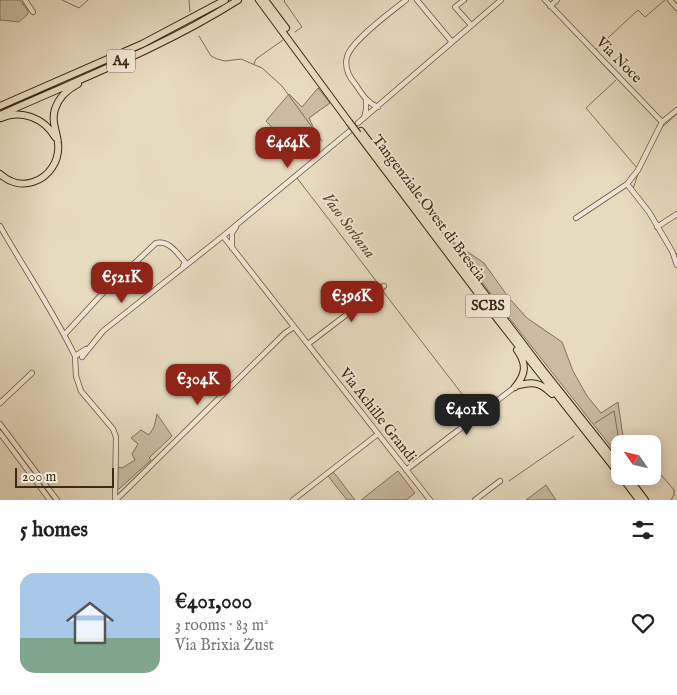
<!DOCTYPE html>
<meta charset="utf-8">
<style>
body{margin:0;font-family:"IM FELL English",serif;background:#f2f2f2;color:#222;height:100vh;display:flex;flex-direction:column;font-size:19px;white-space:nowrap}
*{box-sizing:border-box;margin:0}
p{font-size:16px;color:#767676}
.icon{flex:none;width:28px;height:28px;fill:none;stroke:currentColor;stroke-width:2;stroke-linecap:round;stroke-linejoin:round}
.map{position:relative;height:500px;overflow:hidden}
.details{display:flex;flex-direction:column;background:#fff;flex:1}
.details>*{flex:none}
.needle{width:32px;rotate:304deg}
.buttons{position:absolute;left:611px;top:435px;display:grid;gap:10px}
.buttons a{display:grid;place-items:center;width:50px;height:50px;border-radius:10px;background:#fff;box-shadow:0 2px 12px #0003;font-size:25px}
.scale{position:absolute;left:15px;bottom:12px;width:99px;box-sizing:border-box;padding-left:5px;border:2px solid #3e2912;border-top:0;font-size:14px;line-height:18px;white-space:nowrap;color:#3e2912;-webkit-text-stroke:4px #efe7d5;paint-order:stroke}
.price{position:absolute;translate:-50% -42px;padding:0 11px;border-radius:10px;background:#8f2418;color:#fff;font-size:16px;line-height:32px;filter:drop-shadow(0 1px 2px #0008)}
.price::after{content:'';position:absolute;left:50%;top:30px;width:15px;height:11px;margin-left:-8px;background:inherit;clip-path:polygon(0 0,100% 0,50% 100%)}
.price.on{background:#222;color:#fff}
ul{padding:0;list-style:none}
li{display:flex;align-items:center;gap:15px;height:125px;padding:0 20px}
li+li{border-top:1px solid #e0e0e0}
li span{display:grid;place-items:center;flex:none;width:140px;height:100px;border-radius:15px;color:#555}
li>.icon{margin-inline-start:auto}
span .icon{width:60px;height:60px;fill:#fffc;stroke-width:1}
li b{font-size:21px}
h2{display:flex;justify-content:space-between;align-items:center;height:60px;padding:0 20px;font-size:21px}
.map>svg:first-child{display:block}
.green{fill:#c9bca2;stroke:#84725a}
.lines{fill:none;stroke-linecap:round;stroke-linejoin:round}
.stream{stroke:#816f56;stroke-width:1}
.minor-casing{stroke:#68553d;stroke-width:6}
.highway-casing{stroke:#3e2912;stroke-width:8}
.minor{stroke:#efe7d5;stroke-width:4.5}
.highway{stroke:#e6dabf;stroke-width:6}
.highway-bridge-casing{stroke:#3e2912;stroke-width:8;stroke-linecap:butt}
.highway-bridge{stroke:#e6dabf;stroke-width:6}
.labels{text-anchor:middle;dominant-baseline:central;stroke-width:4;stroke-linejoin:round;paint-order:stroke}
.shield{fill:#efe7d5;stroke:#73624c;stroke-width:1}
.shield-label{font-size:14px;font-weight:bold;fill:#3e2912}
.street-label{font-size:15px;fill:#3e2912;stroke:#efe7d5}
.water-label{font-size:16px;font-style:italic;fill:#5f4c34;stroke:#efe7d5}
</style>
<div class="map">
<svg width="677" height="500" viewBox="0 0 677 500">
<rect width="100%" height="100%" fill="#e6dabf"/>
<filter id="stains"><feTurbulence type="fractalNoise" baseFrequency=".004" numOctaves="4"/><feColorMatrix values="0 0 0 0 .2 0 0 0 0 .09 0 0 0 0 .02 0 0 0 .5 -.17"/></filter>
<radialGradient id="worn" r=".72"><stop offset=".6" stop-color="#630" stop-opacity="0"/><stop offset="1" stop-color="#630" stop-opacity=".3"/></radialGradient>
<path class="green" d="M0 0H20L28 11V14L19 22 1 20 0 21Z
M318 88 330 103 309 118 315 131 292 149 266 121 289 94 302 107Z
M450 240 484 263 509 298 527 318 562 342 573 371 587 396 601 413 618 402 624 444H620V458L506 314Z
M157 414 172 436 149 458 151 460 119 489 117 488 118 467 122 468 135 460 132 454 138 444 131 438 141 430 149 435 154 427Z
M398 471 415 493 406 500H361Z
M333 472 335 474 355 500H347L328 476Z
M546 485 556 500H526Z"/>
<g class="lines">
<path class="stream" d="M62 0 79 8 88 0
M189 0 190 12
M285 0 284 1 302 27 295 32
M199 36 211 56 217 59 225 61 241 59 262 68 282 86 322 141
M595 50 638 10 645 17 665 0
M596 57 615 77
M254 64 256 59 283 40
M615 70 630 85
M616 80 586 108 637 168
M661 128 677 114
M638 174 633 189 648 207
M297 178 380 286
M676 253 677 254
M382 290 472 407
M595 423 614 411 620 447
M652 464 674 490V495L671 500
M509 481 574 436"/>
<defs>
<path id="minor" d="M25 0 33 12
M417 0 452 42
M464 0 455 7 471 25
M545 0 662 122 677 110
M670 0 677 8
M550 6 557 0
M378 107C367 103 362 94 356 85 349 77 344 68 347 57 351 41 392 11 406 0
M364 118 366 110V100
M358 123 501 0
M627 184 649 212 672 251 677 265
M576 218 627 184 638 170 662 122
M0 226C25 270 53 311 75 356
M657 227 677 214
M223 236 430 500
M232 248V233L236 227
M65 334 101 295 156 243C169 240 177 253 185 262L183 266
M308 344 384 286
M86 349 75 356 76 376 81 391 113 429 116 437 115 500
M82 357 103 331 223 236 351 130
M0 403 32 373
M0 424 57 500
M0 433 50 500
M406 470 515 387
M116 500 285 333 294 327
M293 500 378 434
M475 500 500 481"/>
<path id="highway" d="M259 0 349 122
M265 0 286 28
M0 106 142 44 225 0
M0 115C80 79 164 47 238 0
M1 118C21 109 44 118 55 137
M361 131 542 369 620 467
M358 134 495 316 620 475
M0 174C9 182 21 186 33 182 49 177 60 161 58 143 57 131 51 122 55 109 59 97 68 89 78 84
M516 386C532 381 540 382 552 394
M515 387C526 374 527 364 517 350
M621 476 639 500
M627 476 645 500"/>
</defs>
<use href="#minor" class="minor-casing"/>
<use href="#highway" class="highway-casing"/>
<use href="#minor" class="minor"/>
<use href="#highway" class="highway"/>
<defs>
<path id="highway-bridge" d="M349 122 358 134"/>
</defs>
<use href="#highway-bridge" class="highway-bridge-casing"/>
<use href="#highway-bridge" class="highway-bridge"/>
</g>
<g class="labels">
<g class="shield">
<rect x="107" y="49.5" width="28" height="23" rx="4"/>
<rect x="465.5" y="294.5" width="45" height="23" rx="4"/>
</g>
<g class="shield-label">
<text x="121" y="61">A4</text>
<text x="488" y="306">SCBS</text>
</g>
<g class="street-label">
<text transform="translate(619 60) rotate(45)">Via Noce</text>
<text transform="translate(429 208) rotate(53)">Tangenziale Ovest di Brescia</text>
<text transform="translate(378 415) rotate(52)">Via Achille Grandi</text>
</g>
<g class="water-label">
<text transform="translate(348 226) rotate(53)">Vaso Sorbana</text>
</g>
</g>
<rect width="100%" height="100%" filter="url(#stains)"/>
<rect width="100%" height="100%" fill="url(#worn)"/>
</svg>
<div class="buttons">
<a><svg class="needle" viewBox="-14 -14 28 28"><path d="M0-13l5 13h-10z" fill="#e53935"/><path d="M0 13l5-13h-10z" fill="#767676"/></svg></a>
</div>
<div class="scale">200 m</div>
<b class="price" style="left:288px;top:169px">€464K</b>
<b class="price" style="left:122px;top:304px">€521K</b>
<b class="price" style="left:352px;top:323px">€396K</b>
<b class="price" style="left:198px;top:406px">€304K</b>
<b class="price on" style="left:467px;top:436px">€401K</b>
</div>
<section class="details">
<h2>5 homes<svg class="icon" aria-label="filters" viewBox="0 0 24 24"><path d="M4 7h16M4 17h16"/><circle cx="9" cy="7" r="2"/><circle cx="15" cy="17" r="2"/></svg></h2>
<ul>
<li><span style="background:linear-gradient(#a9c7e8 65%,#7fa58c 0)"><svg class="icon" aria-label="home" viewBox="0 0 24 24"><path d="M3 11l9-7 9 7M6 9v11h12V9"/></svg></span><div><b>€401,000</b><p>3 rooms · 83 m²</p><p>Via Brixia Zust</p></div><svg class="icon" aria-label="heart" viewBox="0 0 24 24"><path d="M12 20l-8-8c-3-5 5-10 8-4 3-6 11-1 8 4z"/></svg></li>
</ul>
</section>
